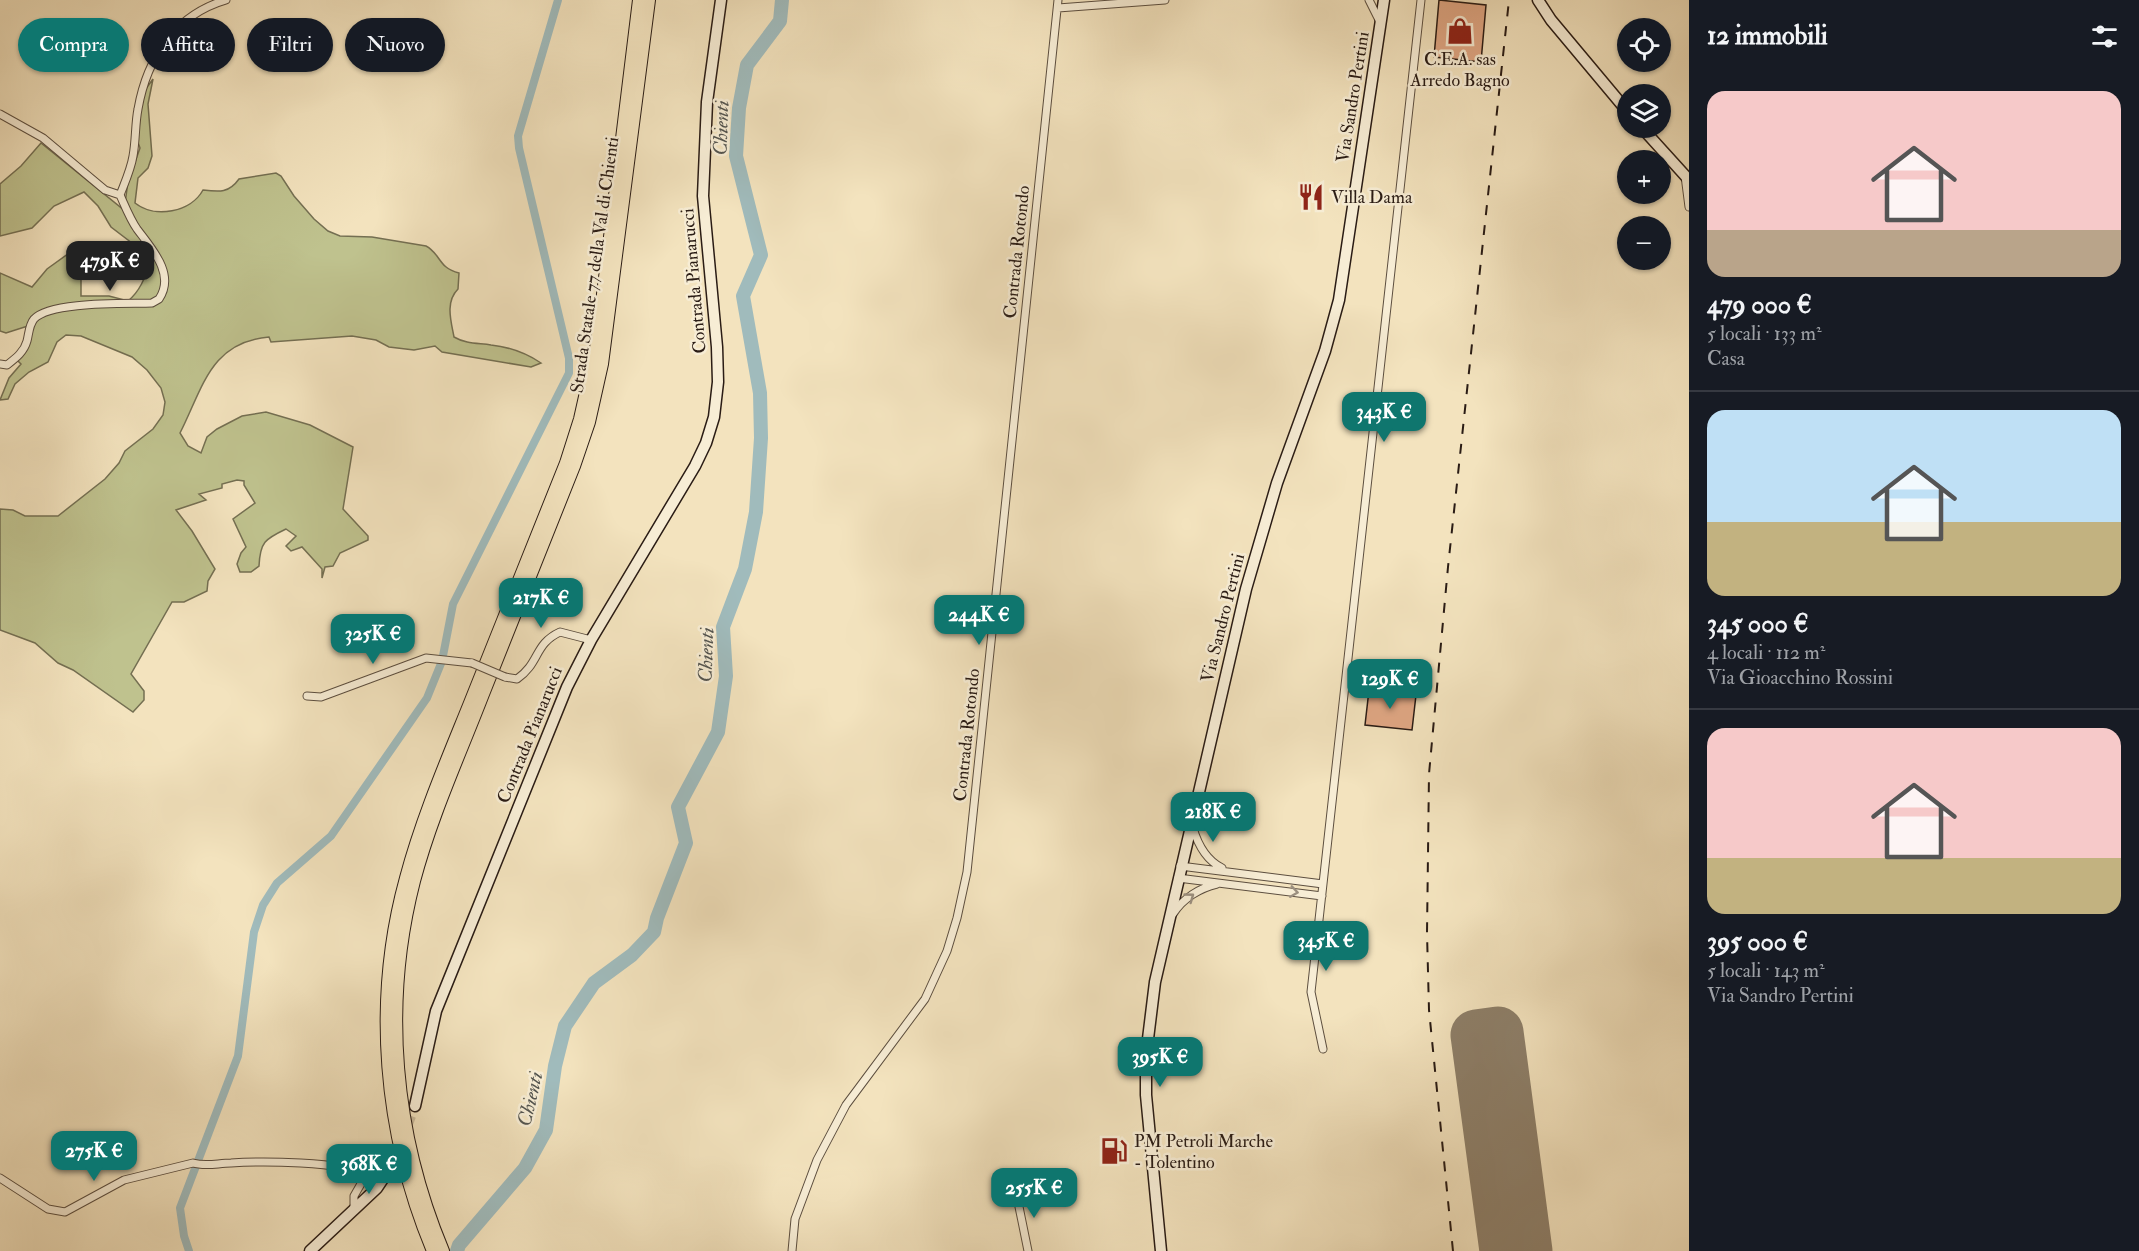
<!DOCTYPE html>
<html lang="it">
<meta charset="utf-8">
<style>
body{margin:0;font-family:"IM FELL Double Pica",serif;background:#242831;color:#f1f3f6;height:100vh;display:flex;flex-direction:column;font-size:22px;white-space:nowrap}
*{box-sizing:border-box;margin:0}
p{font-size:20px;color:#9ea1a6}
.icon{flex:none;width:33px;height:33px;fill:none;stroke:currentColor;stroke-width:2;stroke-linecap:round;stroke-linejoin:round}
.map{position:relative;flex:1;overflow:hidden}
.drawer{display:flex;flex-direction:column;background:#171b24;width:450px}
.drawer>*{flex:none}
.top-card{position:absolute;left:18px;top:18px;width:570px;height:54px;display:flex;gap:12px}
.fabs{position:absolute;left:1617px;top:18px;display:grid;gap:12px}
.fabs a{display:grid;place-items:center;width:54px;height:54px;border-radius:50%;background:#171b24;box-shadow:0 2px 4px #0004;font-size:30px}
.price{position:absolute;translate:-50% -51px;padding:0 14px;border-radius:12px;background:#0f766e;color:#fff;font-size:20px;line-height:39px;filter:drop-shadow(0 2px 3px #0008)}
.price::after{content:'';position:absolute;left:50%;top:36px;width:18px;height:14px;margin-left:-9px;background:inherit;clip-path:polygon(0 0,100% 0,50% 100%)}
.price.selected{background:#222;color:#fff}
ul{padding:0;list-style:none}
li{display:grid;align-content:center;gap:12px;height:318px;padding:0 18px}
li+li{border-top:2px solid #363941}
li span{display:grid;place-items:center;height:186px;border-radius:18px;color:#555}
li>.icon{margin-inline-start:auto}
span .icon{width:108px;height:108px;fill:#fffc;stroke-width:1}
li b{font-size:26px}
h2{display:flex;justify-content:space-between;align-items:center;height:72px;padding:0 18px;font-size:26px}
.pill{padding:0 21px;border-radius:27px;background:#171b24;box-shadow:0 2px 4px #0004;font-size:21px;line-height:54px}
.pill.selected{background:#0f766e;color:#fff}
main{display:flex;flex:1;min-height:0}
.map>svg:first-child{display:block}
.green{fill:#bfc28e;stroke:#746f52;stroke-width:1.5}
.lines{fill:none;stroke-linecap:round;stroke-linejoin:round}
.canal{stroke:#a0bbbc;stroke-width:8}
.river{stroke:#a0bbbc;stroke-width:14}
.runway{stroke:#8e806a;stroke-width:51}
.building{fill:#e0a784;stroke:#2a1c15;stroke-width:1.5}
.secondary-tunnel{stroke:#cbbb9c;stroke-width:10;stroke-dasharray:10 5;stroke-linecap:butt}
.street-casing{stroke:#5c4e3f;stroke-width:9}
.secondary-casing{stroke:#2a1c15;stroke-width:13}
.highway-casing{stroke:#2a1c15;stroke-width:14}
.street{stroke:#f7edd5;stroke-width:7}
.secondary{stroke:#f7edd5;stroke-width:10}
.highway{stroke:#f3e3be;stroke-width:12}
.rail{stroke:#2a1c15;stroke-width:2;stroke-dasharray:10 10;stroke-linecap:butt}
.street-bridge-casing{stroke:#5c4e3f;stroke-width:9;stroke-linecap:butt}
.street-bridge{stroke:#f7edd5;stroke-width:7}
.oneway{stroke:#9b8f7f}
.labels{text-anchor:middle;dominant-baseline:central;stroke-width:5;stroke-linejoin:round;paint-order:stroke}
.poi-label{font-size:18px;fill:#2a1c15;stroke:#f7edd5;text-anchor:start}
.street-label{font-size:18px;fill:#2a1c15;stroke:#f7edd5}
.water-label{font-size:20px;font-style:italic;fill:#53544f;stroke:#f7edd5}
</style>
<main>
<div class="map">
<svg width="1689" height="1251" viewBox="0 0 1689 1251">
<rect width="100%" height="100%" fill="#f3e3be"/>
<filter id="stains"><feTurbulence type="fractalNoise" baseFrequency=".00333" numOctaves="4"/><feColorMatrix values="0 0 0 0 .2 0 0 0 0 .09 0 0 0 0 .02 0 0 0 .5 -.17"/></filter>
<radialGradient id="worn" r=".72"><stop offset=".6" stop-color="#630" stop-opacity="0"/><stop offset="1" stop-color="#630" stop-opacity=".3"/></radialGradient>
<path class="green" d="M153 79 148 104 152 156 148 168 138 178 135 203C155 219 191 212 203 190 220 192 229 193 239 179L276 173 281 176 294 196 314 219 328 231 340 236 372 237 426 246C441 254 438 268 459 273L458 289C445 302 451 321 454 337 466 344 477 343 491 345 510 347 526 353 541 363L531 367 442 352 435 346 414 350 389 347 376 340 352 336 271 342 269 337C210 342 203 388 180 433L188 446 201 453 207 437 217 429 242 416 266 412 310 425 353 447 343 509 368 536V540L340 553 333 566 325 567 322 578V569L302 547 291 551 286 546 296 536 286 529C265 539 260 542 259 566L251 572H240L237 564 241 553 246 547 233 519 255 503 244 485V481L237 480 222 484V488L199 494 206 500 176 510 192 531 215 569 208 581 207 591 184 602H172L131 674 144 691V700L133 712 73 670 58 663 35 643 0 630V509L13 510 25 516H58L105 479 119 463 125 451 153 429 163 415 165 402 161 388 147 370 132 357 81 336 66 335 57 342 48 362 29 372 15 384 8 399 0 400 9 378 21 364 17 360 31 325 6 333 0 331V273L32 287 47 269 72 251 83 253 87 266 81 275V296H109L128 301C140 291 145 278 149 264L141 250 111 227 98 206 84 192 54 206 32 228 0 236V184L21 166 41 143 124 210 128 182 140 148 136 137 142 94Z"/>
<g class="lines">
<path class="canal" d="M189 1251 184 1236 180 1208 238 1056 254 932 263 905 277 883 331 836 427 698 442 661 453 604 569 373V358L519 148 518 136 558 0"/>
<path class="river" d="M457 1251 459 1245 525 1168 546 1130 555 1066 565 1026 594 983 632 955 654 932 657 918 686 843 678 807 718 732 726 676 723 627 745 569 756 512 761 438 760 393 743 296 761 255 736 156 739 108 747 65 780 21 782 0"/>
<path class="runway" d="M1505 1251 1476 1035 1498 1032 1527 1251"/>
</g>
<path class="building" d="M1439 0 1486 5 1481 62 1434 57Z
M1369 690 1416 695 1412 730 1365 725Z"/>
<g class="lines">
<path class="secondary-tunnel" d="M391 1167 415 1106"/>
<defs>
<path id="street" d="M1369 0 1380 22
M1058 8 1165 0
M0 114 43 138 105 190 120 195C125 206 130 219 137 229 151 248 176 274 159 299L152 303C127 304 50 301 34 319 29 325 29 333 27 341 24 352 16 358 7 365L0 364
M1685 176 1689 207
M120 195C125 182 131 169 133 156 136 140 135 124 138 109 147 58 175 15 226 0
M505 677 517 679C540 663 534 644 560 632L591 640
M307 696 321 697 426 658 472 663
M1193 828C1198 845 1206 860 1222 868
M1180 866 1323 884
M1178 878 1322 896
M1173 914C1183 898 1200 888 1217 884
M1323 1049 1311 992 1421 0
M0 1178 48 1209 65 1212 124 1180 193 1163C206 1167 218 1163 231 1163 260 1161 343 1161 366 1175L354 1196V1209
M1016 1192 1028 1251
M792 1251 795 1219 817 1160 846 1105 925 999 947 951 957 918 967 872 1058 0"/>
<path id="secondary" d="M1538 0 1551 20 1628 112
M1642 128 1689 180
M415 1106 436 1011 567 687 591 640 695 466 706 443 714 417 718 382 717 347 703 196 707 102 721 0
M310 1251 377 1188 391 1167
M1161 1251 1146 1095V1055L1155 982 1246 589 1277 483 1325 351 1339 300 1384 0"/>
<path id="highway" d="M433 1251C384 1134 372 1001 406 878 422 818 447 760 470 703 502 623 534 543 566 463L580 419 597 343 639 0
M443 1251C394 1134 382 1005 414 881 431 817 459 756 483 694 514 618 544 542 574 466L589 422 602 364 649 0"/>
</defs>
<use href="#street" class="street-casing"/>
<use href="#secondary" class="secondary-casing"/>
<use href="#highway" class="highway-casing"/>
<use href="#street" class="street"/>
<use href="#secondary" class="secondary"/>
<use href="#highway" class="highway"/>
<path class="rail" d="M1453 1251 1429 1010 1427 933 1429 774 1448 567 1509 0"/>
<defs>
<path id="street-bridge" d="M472 663 505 677"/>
</defs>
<use href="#street-bridge" class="street-bridge-casing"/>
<use href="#street-bridge" class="street-bridge"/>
</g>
<defs><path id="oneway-chevron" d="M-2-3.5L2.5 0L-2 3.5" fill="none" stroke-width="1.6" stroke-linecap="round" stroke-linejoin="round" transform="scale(1.5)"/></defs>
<g class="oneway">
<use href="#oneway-chevron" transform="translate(1294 892) rotate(8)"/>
<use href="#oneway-chevron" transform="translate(1190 897) rotate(-36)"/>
</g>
<defs>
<symbol id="shop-bare" viewBox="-9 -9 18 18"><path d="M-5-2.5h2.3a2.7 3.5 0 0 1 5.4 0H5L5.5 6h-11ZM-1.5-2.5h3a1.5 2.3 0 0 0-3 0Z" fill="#8f2418" stroke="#f7edd5" stroke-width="2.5" paint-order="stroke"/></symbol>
<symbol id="restaurant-bare" viewBox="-9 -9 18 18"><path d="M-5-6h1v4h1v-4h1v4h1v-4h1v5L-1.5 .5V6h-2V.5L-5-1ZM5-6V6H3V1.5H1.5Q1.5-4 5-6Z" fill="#8f2418" stroke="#f7edd5" stroke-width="2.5" paint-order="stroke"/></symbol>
<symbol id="fuel-bare" viewBox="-9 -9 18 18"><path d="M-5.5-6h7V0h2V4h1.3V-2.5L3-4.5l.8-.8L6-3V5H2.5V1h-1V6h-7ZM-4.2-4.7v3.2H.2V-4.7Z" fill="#8f2418" stroke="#f7edd5" stroke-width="2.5" paint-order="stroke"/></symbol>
</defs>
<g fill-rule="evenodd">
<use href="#shop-bare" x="1441" y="12" width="38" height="38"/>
<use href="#restaurant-bare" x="1292" y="178" width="38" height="38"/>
<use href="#fuel-bare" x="1095" y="1132" width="38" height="38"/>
</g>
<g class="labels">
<g class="poi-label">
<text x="1460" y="59" text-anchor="middle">C.E.A. sas<tspan x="1460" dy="21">Arredo Bagno</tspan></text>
<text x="1331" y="197">Villa Dama</text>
<text x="1134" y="1141">PM Petroli Marche<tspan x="1134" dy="21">- Tolentino</tspan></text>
</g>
<g class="street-label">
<text transform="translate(1353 97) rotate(-81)">Via Sandro Pertini</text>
<text transform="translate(1017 252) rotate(-84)">Contrada Rotondo</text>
<text transform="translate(595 265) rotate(-82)">Strada Statale 77 della Val di Chienti</text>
<text transform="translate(694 281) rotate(-95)">Contrada Pianarucci</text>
<text transform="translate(1223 618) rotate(-76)">Via Sandro Pertini</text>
<text transform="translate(530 735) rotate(-68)">Contrada Pianarucci</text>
<text transform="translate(967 735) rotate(-84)">Contrada Rotondo</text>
</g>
<g class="water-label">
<text transform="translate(721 128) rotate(-88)">Chienti</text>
<text transform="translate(706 655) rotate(-88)">Chienti</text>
<text transform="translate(530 1099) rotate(-77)">Chienti</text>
</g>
</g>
<rect width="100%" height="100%" filter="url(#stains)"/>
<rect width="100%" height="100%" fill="url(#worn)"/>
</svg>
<div class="fabs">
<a><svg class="icon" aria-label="locate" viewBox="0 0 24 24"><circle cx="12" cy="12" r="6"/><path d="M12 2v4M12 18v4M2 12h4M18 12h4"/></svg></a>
<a><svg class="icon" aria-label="layers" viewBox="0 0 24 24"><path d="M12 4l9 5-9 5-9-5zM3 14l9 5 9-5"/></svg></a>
<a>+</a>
<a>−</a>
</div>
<b class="price selected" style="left:110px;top:292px">479K €</b>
<b class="price" style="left:1384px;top:443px">343K €</b>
<b class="price" style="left:541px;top:629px">217K €</b>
<b class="price" style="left:979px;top:646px">244K €</b>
<b class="price" style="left:373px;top:665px">325K €</b>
<b class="price" style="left:1390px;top:710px">129K €</b>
<b class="price" style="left:1213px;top:843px">218K €</b>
<b class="price" style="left:1326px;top:972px">345K €</b>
<b class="price" style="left:1160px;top:1088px">395K €</b>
<b class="price" style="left:94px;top:1182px">275K €</b>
<b class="price" style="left:369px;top:1195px">368K €</b>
<b class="price" style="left:1034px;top:1219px">255K €</b>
<div class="top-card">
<a class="pill selected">Compra</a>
<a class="pill">Affitta</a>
<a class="pill">Filtri</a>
<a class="pill">Nuovo</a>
</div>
</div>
<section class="drawer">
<h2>12 immobili<svg class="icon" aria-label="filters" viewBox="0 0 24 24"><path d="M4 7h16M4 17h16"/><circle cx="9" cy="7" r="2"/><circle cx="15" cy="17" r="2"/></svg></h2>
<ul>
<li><span style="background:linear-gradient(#f6c9c9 75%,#b9a48a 0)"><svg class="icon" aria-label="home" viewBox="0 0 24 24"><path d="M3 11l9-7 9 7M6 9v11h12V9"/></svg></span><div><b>479 000 €</b><p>5 locali · 133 m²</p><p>Casa</p></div></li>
<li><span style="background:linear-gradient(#bfe0f5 60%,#c2b280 0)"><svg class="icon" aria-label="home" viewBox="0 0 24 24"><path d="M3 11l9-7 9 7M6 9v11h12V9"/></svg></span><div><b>345 000 €</b><p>4 locali · 112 m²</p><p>Via Gioacchino Rossini</p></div></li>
<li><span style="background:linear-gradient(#f6c9c9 70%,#c2b280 0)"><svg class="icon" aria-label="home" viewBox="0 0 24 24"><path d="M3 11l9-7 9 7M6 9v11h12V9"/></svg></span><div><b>395 000 €</b><p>5 locali · 143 m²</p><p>Via Sandro Pertini</p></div></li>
</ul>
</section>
</main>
